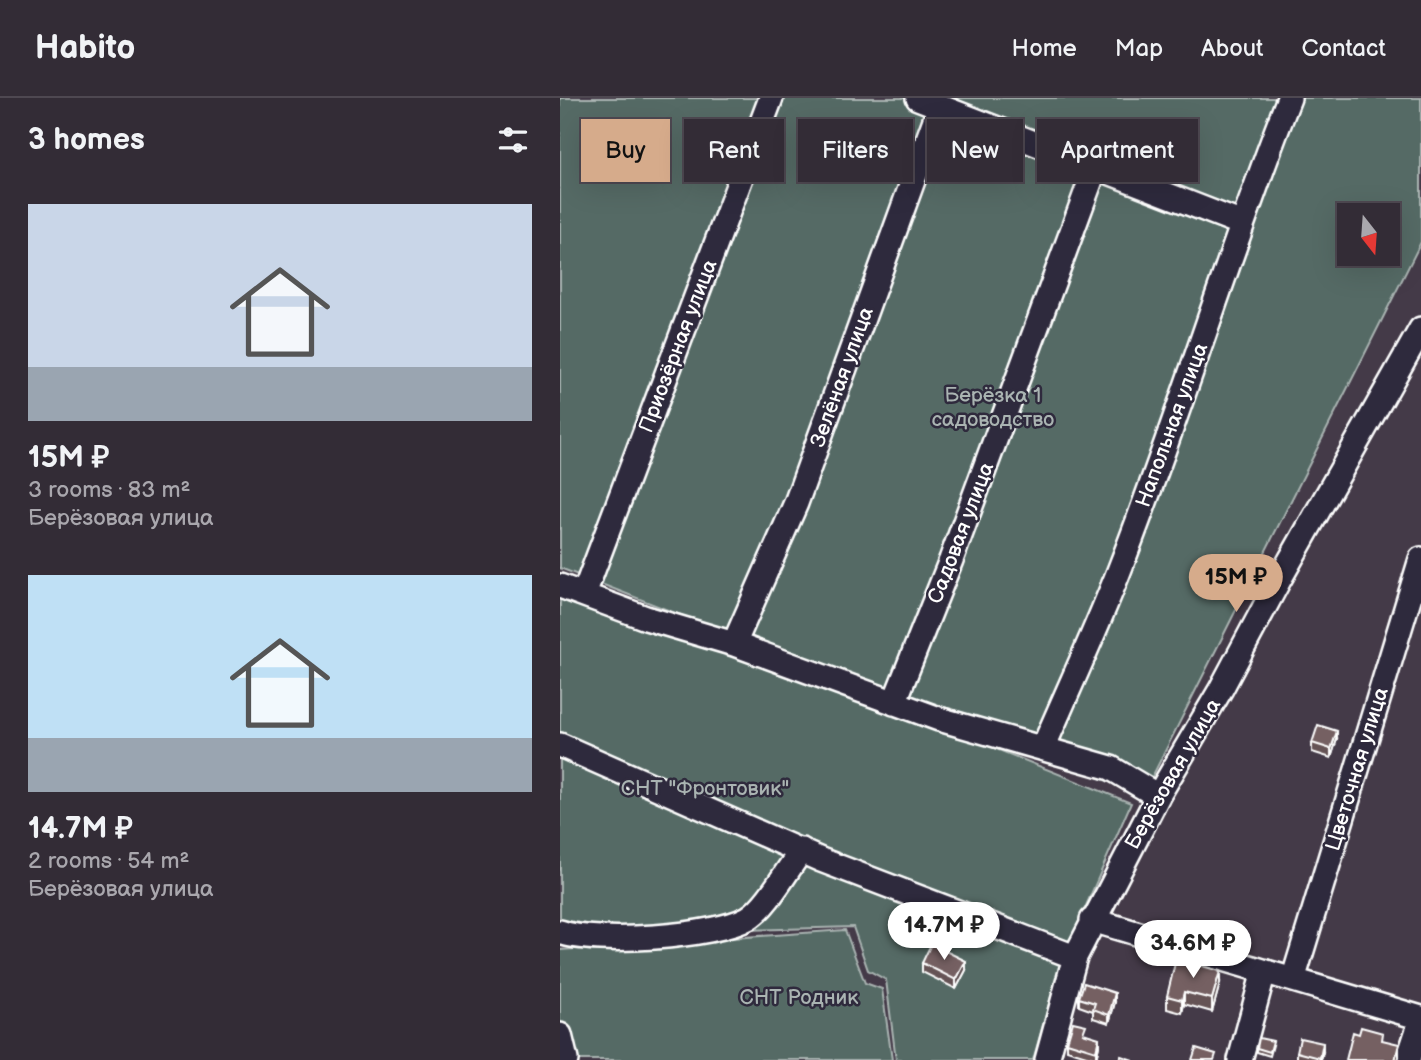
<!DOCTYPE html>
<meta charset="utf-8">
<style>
body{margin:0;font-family:"Balsamiq Sans",sans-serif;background:#3b343e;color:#f1f3f6;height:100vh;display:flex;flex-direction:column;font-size:26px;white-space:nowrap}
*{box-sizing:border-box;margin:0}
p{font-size:23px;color:#a9a7ad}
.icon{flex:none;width:38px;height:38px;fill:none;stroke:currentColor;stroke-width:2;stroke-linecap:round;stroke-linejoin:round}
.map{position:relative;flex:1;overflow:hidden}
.panel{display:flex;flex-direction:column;background:#332c36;width:560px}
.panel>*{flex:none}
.guide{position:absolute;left:21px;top:21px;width:665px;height:63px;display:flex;gap:14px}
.needle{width:46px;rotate:163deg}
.controls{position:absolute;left:777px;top:105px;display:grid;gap:14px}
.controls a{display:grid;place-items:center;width:63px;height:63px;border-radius:0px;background:#332c36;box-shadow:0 7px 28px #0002,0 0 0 2px #4e4851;font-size:35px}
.price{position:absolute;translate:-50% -60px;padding:0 16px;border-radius:24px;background:#fff;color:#222;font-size:23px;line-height:46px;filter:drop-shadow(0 2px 4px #0008)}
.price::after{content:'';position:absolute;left:50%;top:42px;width:21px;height:16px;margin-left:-10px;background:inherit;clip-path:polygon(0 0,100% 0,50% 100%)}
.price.active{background:#d6ab8b;color:#111}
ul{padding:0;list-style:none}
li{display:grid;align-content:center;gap:14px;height:371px;padding:0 28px}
li span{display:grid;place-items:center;height:217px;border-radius:0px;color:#555}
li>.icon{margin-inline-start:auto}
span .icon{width:126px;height:126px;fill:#fffc;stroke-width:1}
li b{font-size:30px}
h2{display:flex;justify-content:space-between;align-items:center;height:84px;padding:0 28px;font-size:30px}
.tag{padding:0 24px;border-radius:0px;background:#332c36;box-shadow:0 7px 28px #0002,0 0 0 2px #4e4851;font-size:24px;line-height:63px}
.tag.active{background:#d6ab8b;color:#111}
header{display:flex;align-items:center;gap:42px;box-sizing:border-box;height:98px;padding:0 35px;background:#332c36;border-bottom:2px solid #4e4851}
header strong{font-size:33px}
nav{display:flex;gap:38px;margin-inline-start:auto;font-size:24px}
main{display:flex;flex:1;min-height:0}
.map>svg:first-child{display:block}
.green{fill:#546a65;stroke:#aab4b2;stroke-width:2;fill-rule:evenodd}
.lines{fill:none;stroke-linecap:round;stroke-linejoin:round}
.minor-casing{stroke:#fff;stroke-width:28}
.minor{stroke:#2f2a3d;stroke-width:23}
.wall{fill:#655354;stroke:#fff;stroke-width:2}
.shaded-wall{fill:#524345;stroke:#fff;stroke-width:2}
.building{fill:#756062;stroke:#fff;stroke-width:2}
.labels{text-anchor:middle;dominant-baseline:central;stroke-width:5;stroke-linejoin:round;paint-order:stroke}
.street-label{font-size:21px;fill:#fff;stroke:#2f2a3d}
.park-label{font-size:21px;fill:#aab4b2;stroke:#2f2a3d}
</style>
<header>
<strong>Habito</strong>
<nav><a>Home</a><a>Map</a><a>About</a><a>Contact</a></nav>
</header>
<main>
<section class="panel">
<h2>3 homes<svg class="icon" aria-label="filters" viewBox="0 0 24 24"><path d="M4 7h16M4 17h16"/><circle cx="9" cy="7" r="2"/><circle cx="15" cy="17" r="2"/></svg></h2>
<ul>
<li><span style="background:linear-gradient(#c9d6e8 75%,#9aa5b1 0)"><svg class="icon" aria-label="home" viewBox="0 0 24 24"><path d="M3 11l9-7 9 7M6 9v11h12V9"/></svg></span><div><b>15M ₽</b><p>3 rooms · 83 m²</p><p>Берёзовая улица</p></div></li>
<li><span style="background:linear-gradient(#bfe0f5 75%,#9aa5b1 0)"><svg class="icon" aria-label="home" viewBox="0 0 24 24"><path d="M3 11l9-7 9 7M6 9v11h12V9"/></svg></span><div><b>14.7M ₽</b><p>2 rooms · 54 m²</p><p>Берёзовая улица</p></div></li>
</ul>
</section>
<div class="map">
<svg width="861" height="962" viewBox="0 0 861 962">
<rect width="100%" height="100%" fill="#443a48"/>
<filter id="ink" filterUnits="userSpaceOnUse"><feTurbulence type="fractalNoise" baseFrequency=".0143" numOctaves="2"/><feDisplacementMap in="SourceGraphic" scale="14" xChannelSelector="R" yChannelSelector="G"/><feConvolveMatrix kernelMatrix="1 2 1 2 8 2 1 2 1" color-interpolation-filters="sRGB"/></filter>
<g filter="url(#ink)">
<path class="green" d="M0 0H861V144L583 697 0 470ZM789 117H828V156H789Z
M0 476 571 705 500 867 473 962H336L326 882 308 872 293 829 0 837Z
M285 832 305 885 322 891 332 962H0V852Z"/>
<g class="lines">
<defs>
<path id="minor" d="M358 0 680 125
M0 488 86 520 174 546 379 621 551 670 598 698
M24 496 211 0
M174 546 236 405 380 8
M334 605 391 462 536 68
M0 647 261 762 515 859 487 962
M484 648C509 590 536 532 559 473 620 317 668 156 729 0
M532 822 861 920
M0 834C36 847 154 839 188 820 207 809 228 770 242 752
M515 859 598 698 661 591 719 482 861 231
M733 882 861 461
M0 937 6 962
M680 962 704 873
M848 962 861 923"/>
</defs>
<use href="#minor" class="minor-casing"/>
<use href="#minor" class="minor"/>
</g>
<path class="wall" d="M777 641 771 660 752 654V645Z
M362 865 406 872 396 891 362 874Z
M660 885 652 914 624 906 622 915 607 911V898Z
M519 900 555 904 549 925 533 920V913L519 908Z
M526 936 539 948 536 961 507 952V944Z
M713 947 710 958 697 954V950Z
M737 954H763L761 962H737Z"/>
<path class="shaded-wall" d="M777 633V641L771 660V651Z
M406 863V872L396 891V882Z
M660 873V885L652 914V901Z
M624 894V906L622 915V902Z
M555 895V904L549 925V917Z
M539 940V948L536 961V953Z
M763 945V954L761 962H760Z
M839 946V959L838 962H835Z"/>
<path class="building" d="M758 627 777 633 771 651 752 645Z
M371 846 406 863 396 882 362 865Z
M616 861 660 873 652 901 624 894 622 902 607 898Z
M524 885 555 895 549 917 533 911 535 905 519 900Z
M513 924 526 927 523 935 539 940 536 953 507 944Z
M801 929 823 935 822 942 839 946 835 962H786L793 934 799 936Z
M699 940 713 943 710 954 697 950Z
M740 940 763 945 760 960 737 954Z
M636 950 656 956 654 962H632Z
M561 958 573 962H560Z"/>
</g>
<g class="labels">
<g class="street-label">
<text transform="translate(118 248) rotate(-69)">Приозёрная улица</text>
<text transform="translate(282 279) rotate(-70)">Зелёная улица</text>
<text transform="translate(612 327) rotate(-70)">Напольная улица</text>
<text transform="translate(401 435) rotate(-69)">Садовая улица</text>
<text transform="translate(797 671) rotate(-73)">Цветочная улица</text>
<text transform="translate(613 676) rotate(-60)">Берёзовая улица</text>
</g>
<g class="park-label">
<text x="433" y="297">Берёзка 1<tspan x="433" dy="24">садоводство</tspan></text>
<text x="145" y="690">СНТ "Фронтовик"</text>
<text x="239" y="899">СНТ Родник</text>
</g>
</g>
</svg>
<div class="controls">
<a><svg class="needle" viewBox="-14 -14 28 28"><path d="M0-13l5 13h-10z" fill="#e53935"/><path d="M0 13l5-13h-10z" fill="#a9a7ad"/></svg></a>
</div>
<b class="price active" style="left:676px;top:516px">15M ₽</b>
<b class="price" style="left:384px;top:864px">14.7M ₽</b>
<b class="price" style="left:633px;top:882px">34.6M ₽</b>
<div class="guide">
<a class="tag active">Buy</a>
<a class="tag">Rent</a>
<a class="tag">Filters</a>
<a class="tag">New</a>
<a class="tag">Apartment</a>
</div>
</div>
</main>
